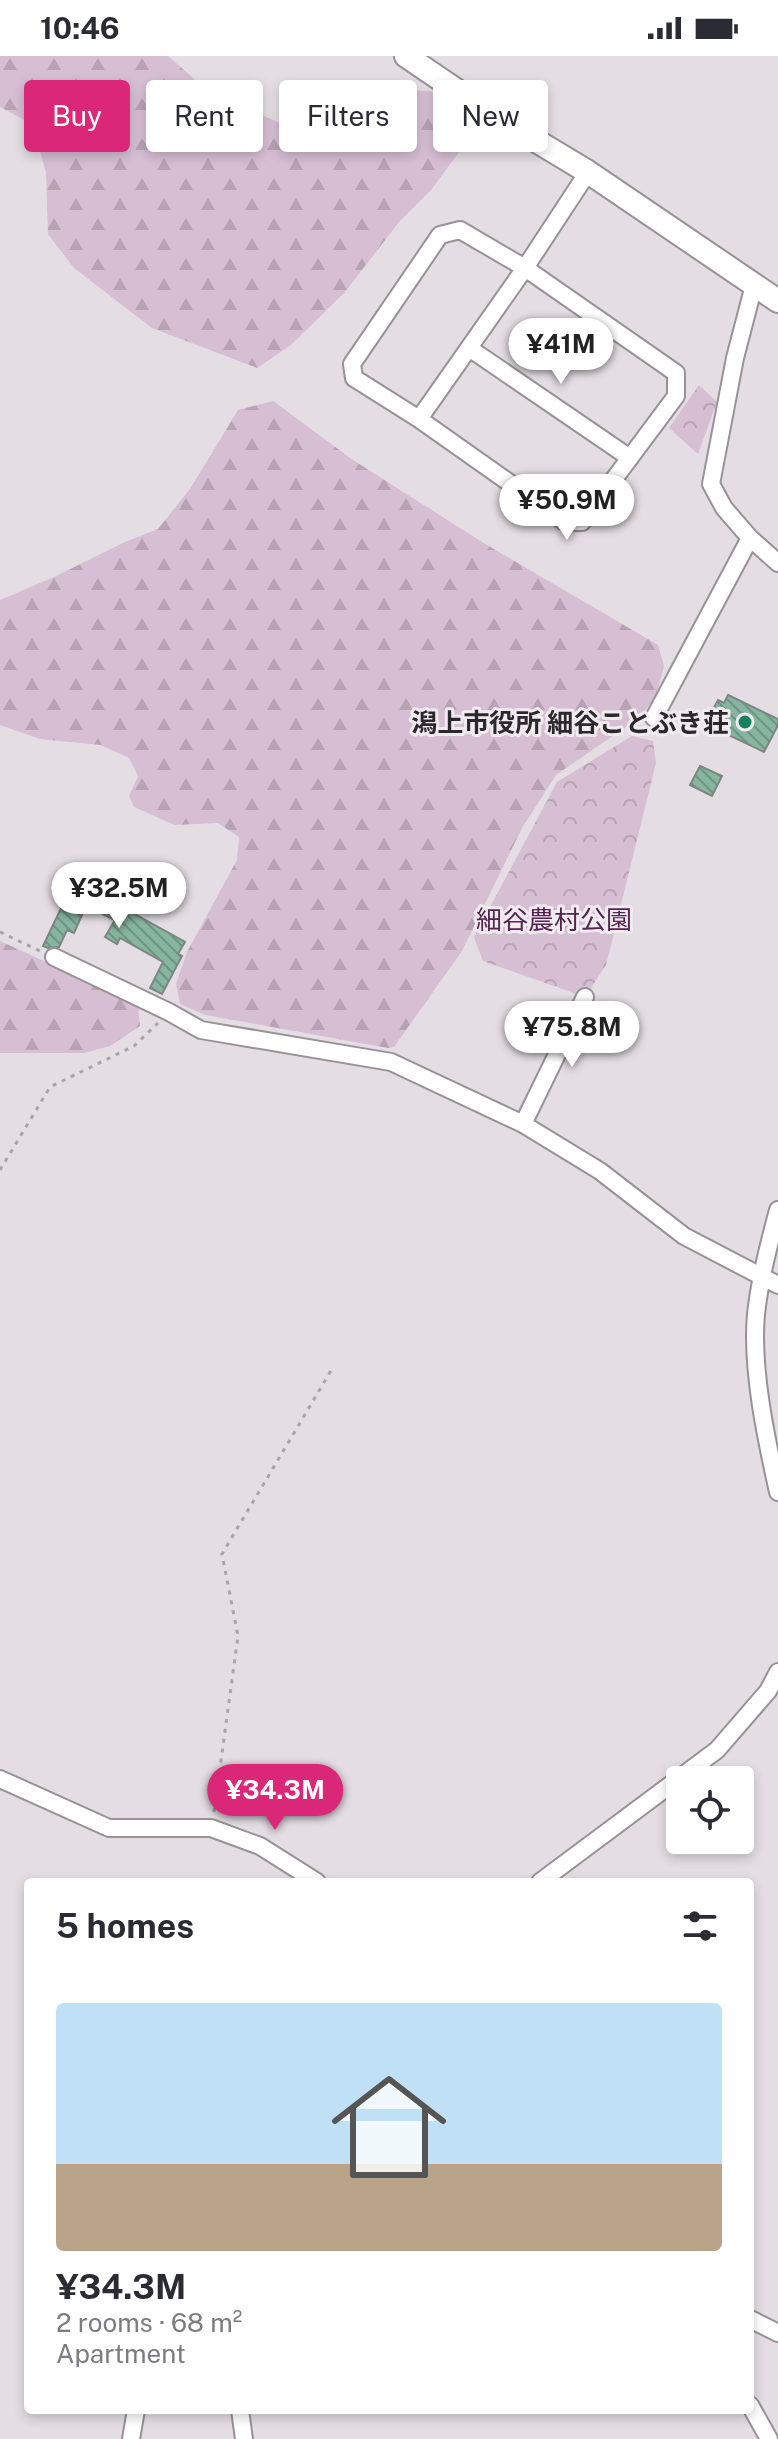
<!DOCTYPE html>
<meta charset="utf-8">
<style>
body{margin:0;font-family:"Public Sans","Noto Sans JP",sans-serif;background:#f2f2f3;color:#2b2b33;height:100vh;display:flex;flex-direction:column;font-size:30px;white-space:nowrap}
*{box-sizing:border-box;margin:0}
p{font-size:26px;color:#7c7c81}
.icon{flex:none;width:44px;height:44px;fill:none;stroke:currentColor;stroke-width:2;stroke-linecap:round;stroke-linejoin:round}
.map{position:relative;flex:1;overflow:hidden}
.drawer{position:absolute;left:24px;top:1822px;width:730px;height:536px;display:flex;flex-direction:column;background:#fff;border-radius:8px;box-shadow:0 4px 12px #0003}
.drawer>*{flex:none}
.guide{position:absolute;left:24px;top:24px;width:730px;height:72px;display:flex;gap:16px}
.fabs{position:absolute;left:666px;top:1710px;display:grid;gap:16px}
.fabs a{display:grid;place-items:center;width:88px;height:88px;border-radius:8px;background:#fff;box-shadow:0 4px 12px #0003;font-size:40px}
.price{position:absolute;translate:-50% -68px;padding:0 18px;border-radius:28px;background:#fff;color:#222;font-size:26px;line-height:52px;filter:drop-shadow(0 2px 4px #0008)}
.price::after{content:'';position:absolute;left:50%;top:48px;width:24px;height:18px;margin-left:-12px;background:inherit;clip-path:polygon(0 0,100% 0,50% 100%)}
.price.selected{background:#db2777;color:#fff}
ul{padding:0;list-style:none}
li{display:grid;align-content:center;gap:16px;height:424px;padding:0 32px}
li+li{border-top:2px solid #e1e1e2}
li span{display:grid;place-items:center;height:248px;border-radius:8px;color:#555}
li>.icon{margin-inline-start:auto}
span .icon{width:144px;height:144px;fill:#fffc;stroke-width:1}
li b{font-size:34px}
h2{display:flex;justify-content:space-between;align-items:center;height:96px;padding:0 32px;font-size:34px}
.tag{padding:0 28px;border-radius:8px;background:#fff;box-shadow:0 4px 12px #0003;font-size:28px;line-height:72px}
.tag.selected{background:#db2777;color:#fff}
.status{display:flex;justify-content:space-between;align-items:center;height:56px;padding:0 40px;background:#fff;direction:ltr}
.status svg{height:22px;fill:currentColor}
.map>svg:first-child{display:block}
.forest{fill:url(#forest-firs)}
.park{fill:url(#park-crowns)}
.building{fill:url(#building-back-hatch);stroke:#7e8682;stroke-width:2}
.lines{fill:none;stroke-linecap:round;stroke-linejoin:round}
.street-casing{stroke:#989297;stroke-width:20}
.secondary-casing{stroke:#989297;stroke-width:26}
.path{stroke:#a9a4a9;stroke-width:3;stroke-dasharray:4 6;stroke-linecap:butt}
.street{stroke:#fff;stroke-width:16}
.secondary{stroke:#fff;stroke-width:22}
.poi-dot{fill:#18825e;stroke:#f1ebf0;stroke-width:3}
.labels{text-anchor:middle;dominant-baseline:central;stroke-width:6;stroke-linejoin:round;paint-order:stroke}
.poi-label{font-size:26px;font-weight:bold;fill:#2b292b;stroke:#f1ebf0;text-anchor:end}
.park-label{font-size:26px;fill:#532550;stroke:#f1ebf0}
</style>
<div class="status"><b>10:46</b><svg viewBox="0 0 49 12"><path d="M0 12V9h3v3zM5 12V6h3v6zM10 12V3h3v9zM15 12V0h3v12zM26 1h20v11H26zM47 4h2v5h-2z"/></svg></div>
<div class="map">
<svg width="778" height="2383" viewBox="0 0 778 2383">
<defs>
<pattern id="forest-firs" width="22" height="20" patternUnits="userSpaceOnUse" patternTransform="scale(2)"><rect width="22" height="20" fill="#d6bed3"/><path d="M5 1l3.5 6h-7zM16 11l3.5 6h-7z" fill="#b8a3b5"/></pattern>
<pattern id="park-crowns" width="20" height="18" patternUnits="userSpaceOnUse" patternTransform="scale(2)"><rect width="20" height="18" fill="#d6bed3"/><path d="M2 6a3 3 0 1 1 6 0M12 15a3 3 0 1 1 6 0" fill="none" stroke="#b8a3b5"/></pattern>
<pattern id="building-back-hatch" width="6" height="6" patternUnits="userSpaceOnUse" patternTransform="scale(2)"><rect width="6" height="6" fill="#86b6a0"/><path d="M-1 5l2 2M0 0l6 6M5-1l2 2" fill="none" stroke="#6e9483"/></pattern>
</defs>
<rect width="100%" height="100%" fill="#e4dde3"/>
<path class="forest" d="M0 0H168L208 35 318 84 358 78 378 67 413 34 435 36 467 56 474 76 431 134 399 166 345 236 291 289 257 312 152 272 74 212 48 178 46 116 32 68 0 51Z
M273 345 353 404 482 486 658 589 664 610 656 640 639 662 556 719 522 772 462 895 394 991 388 992 206 959 180 948 176 928 187 896 237 804 239 781 218 767 175 769 134 751 129 740 138 720 129 702 101 689 40 683 0 669V544L54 521 125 486 158 473 190 433 238 354Z
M0 885 138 948 140 970 110 990 84 997H0Z"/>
<path class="park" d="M699 329 717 346 698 398 669 372Z
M632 680 653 685 656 707 606 909 585 941 483 905 474 881 557 726Z"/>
<path class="building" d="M728 639 778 663V669L764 696 710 670 716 659 711 657 718 644 724 647Z
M700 710 722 720 712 740 690 729Z
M74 825 116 844 115 847 185 886 178 898 182 900 162 938 150 932 163 906 120 882 117 888 105 881 115 864 86 850 74 877 67 874 59 891 48 892 43 890Z"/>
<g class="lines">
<defs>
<path id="street" d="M460 174 525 212 676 317V340L582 466H565L419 363 354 322 352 308 440 179Z
M754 229 735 302 711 428 724 452 750 482 778 507
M469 292 630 402
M419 363 525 212 588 116
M654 662 750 482
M54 901 169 956 201 974 391 1006 523 1068 600 1115 684 1180 778 1229
M523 1068 585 941
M778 1154C769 1188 760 1222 756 1258 751 1312 766 1382 778 1436
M0 1723 109 1772H211L260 1790 317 1826
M540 1826 717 1694 768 1635 778 1616
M750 2263 778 2277
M750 2349 769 2383
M240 2354 244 2383
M131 2383 136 2354"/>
<path id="secondary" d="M406 0 490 57 588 116 778 245"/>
</defs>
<use href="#street" class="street-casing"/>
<use href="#secondary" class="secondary-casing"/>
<path class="path" d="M0 876 40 895
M0 1114 50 1031 134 990 158 967
M214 1756 238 1580 222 1498 332 1313"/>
<use href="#street" class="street"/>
<use href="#secondary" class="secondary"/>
</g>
<circle class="poi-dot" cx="745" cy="666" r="8"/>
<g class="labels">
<g class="poi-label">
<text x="729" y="666">潟上市役所 細谷ことぶき荘</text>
</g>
<g class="park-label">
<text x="554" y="863">細谷農村公園</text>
</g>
</g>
</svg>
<div class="fabs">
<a><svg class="icon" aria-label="locate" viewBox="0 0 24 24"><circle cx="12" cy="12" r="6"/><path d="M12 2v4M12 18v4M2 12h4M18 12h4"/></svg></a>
</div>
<b class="price" style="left:561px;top:330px">¥41M</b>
<b class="price" style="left:567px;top:486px">¥50.9M</b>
<b class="price" style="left:119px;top:874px">¥32.5M</b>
<b class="price" style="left:572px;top:1013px">¥75.8M</b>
<b class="price selected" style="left:275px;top:1776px">¥34.3M</b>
<div class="guide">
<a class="tag selected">Buy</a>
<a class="tag">Rent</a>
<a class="tag">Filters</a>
<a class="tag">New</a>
</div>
<section class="drawer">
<h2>5 homes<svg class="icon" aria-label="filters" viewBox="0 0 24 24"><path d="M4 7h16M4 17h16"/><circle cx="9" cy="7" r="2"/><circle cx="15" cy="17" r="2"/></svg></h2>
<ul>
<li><span style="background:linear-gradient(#bfe0f5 65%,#b9a48a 0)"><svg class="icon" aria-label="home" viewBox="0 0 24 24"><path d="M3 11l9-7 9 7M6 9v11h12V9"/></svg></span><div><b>¥34.3M</b><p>2 rooms · 68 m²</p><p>Apartment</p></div></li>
</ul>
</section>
</div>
